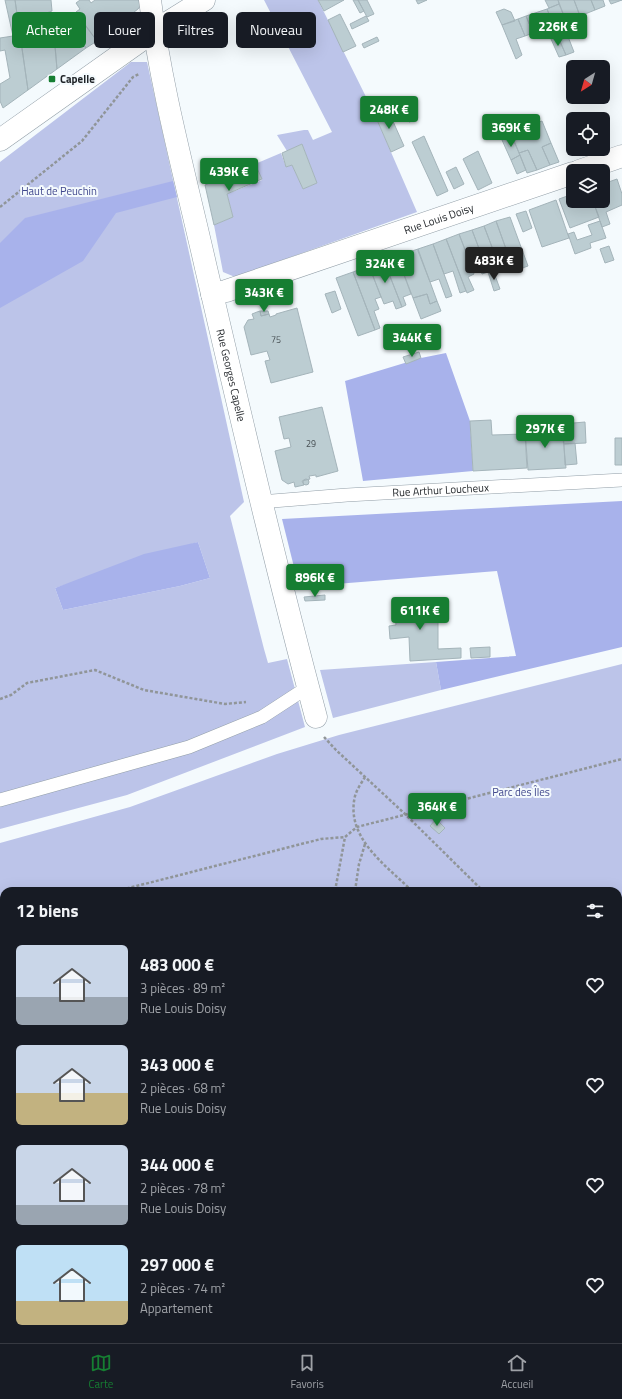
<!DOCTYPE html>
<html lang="fr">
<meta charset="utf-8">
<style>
body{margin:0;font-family:"Titillium Web",sans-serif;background:#20242c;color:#f1f3f6;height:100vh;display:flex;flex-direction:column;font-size:15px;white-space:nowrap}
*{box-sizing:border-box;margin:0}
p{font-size:13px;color:#9ea1a6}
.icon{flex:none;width:22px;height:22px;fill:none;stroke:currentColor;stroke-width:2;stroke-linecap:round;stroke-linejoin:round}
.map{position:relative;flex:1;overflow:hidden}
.panel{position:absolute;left:0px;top:887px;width:622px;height:456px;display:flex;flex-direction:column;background:#171b24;border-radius:12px 12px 0 0;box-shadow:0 4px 16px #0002}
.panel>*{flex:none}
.guide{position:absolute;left:12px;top:12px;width:400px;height:36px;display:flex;gap:8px}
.needle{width:26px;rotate:217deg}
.buttons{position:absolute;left:566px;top:60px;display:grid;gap:8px}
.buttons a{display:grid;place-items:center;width:44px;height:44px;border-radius:6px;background:#171b24;box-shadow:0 4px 16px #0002;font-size:20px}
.price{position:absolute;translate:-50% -34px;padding:0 9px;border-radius:4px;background:#167e32;color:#fff;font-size:13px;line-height:26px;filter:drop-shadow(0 1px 2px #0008)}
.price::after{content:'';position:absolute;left:50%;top:24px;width:12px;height:9px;margin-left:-6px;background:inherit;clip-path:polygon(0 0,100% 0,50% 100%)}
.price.on{background:#222;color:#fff}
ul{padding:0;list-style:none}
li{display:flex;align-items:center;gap:12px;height:100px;padding:0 16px}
li span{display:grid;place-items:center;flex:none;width:112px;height:80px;border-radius:6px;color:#555}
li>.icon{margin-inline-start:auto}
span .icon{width:48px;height:48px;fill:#fffc;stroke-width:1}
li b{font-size:17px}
h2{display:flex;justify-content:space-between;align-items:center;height:48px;padding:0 16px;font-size:17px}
.pill{padding:0 14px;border-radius:6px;background:#171b24;box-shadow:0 4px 16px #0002;font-size:14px;line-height:36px}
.pill.on{background:#167e32;color:#fff}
.menu{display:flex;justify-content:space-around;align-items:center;height:56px;border-top:1px solid #363941;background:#171b24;font-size:11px;color:#9ea1a6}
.menu a{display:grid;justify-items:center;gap:2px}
.menu .on{color:#167e32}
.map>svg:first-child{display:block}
.green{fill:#bcc4e9;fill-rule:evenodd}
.forest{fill:#a8b2eb}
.water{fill:#7ed2d9}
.building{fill:#bccdd2;stroke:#a4b4ba}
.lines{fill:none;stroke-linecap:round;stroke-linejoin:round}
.lane-casing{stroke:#929ea7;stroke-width:14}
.street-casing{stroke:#929ea7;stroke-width:23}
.secondary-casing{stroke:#929ea7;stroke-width:23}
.path{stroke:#909598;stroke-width:2.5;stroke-dasharray:3 2;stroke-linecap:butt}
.lane{stroke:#fff;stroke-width:13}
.street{stroke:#fff;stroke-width:22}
.secondary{stroke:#fff;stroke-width:22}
.poi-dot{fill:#167e32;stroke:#f4fafd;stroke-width:1.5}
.labels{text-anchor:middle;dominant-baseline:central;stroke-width:4;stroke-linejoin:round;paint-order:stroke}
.number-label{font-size:9px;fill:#464e52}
.poi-label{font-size:11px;font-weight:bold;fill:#1f2327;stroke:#f4fafd;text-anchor:start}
.park-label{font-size:11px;fill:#41488d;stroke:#f4fafd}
.street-label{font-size:11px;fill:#1f2327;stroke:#f4fafd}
</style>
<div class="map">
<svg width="622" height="1343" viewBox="0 0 622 1343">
<rect width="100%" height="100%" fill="#f4fafd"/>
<path class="green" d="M264 0H318L374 113 417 212 235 277 223 272 214 225 233 217 227 194 262 180 255 164 281 153 286 167 292 165 303 189 317 183 302 144 287 151 277 135 304 130H308L313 140 332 132Z
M131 62H147L244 502 230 516 264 649 268 663 287 659 305 727 127 795 0 829V162ZM198 542 210 578 180 586 63 610 55 588Z
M436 662 441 690 333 718 320 670Z
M622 664V1343H0V843L130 807 277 754 339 735ZM4 891H618V1339H4Z"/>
<path class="forest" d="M173 181 177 197 116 213 83 261 0 308V243L25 218Z
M446 353 470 421 473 471 363 481 345 381 421 358Z
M622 501V647L441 690 436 662 516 656 497 571 299 587 282 519Z
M198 542 210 578 180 586 63 610 55 588 144 554Z"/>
<path class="water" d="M4 1051V1117L0 1108V1055Z
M0 1210 4 1214V1339H235L253 1343H0Z"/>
<path class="building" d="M5 0H15L28 90 3 108 0 101V84L10 78 5 50 0 51V38L13 36Z
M15 0H51L52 11 32 18 38 47 54 36 57 69 28 90Z
M89 0 91 3 95 0H140L141 5 138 9 97 41 76 12 80 9 76 3 80 0Z
M318 0H344L324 11Z
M353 0H358L364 11 360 13Z
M358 0H367L374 14 367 17Z
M416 0H427L418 4Z
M545 0H558L559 4 549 8Z
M558 0H574L580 16 566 21Z
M574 0H591L595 10 580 16Z
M591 0H603L605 6 595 10Z
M609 0H622L611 4Z
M559 4 566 21 554 26 547 9Z
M504 9 511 12 515 21 502 25 496 12Z
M547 9 554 26 533 33 526 16Z
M340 14 356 46 343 52 328 20Z
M366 16 369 21 352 29 350 24Z
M526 16 533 33 525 36 518 19Z
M518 19 525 36 516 39 522 55 516 59 502 25Z
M84 24 97 41 86 48 74 31Z
M74 31 86 48 57 69 55 45Z
M567 34 574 52 566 55 558 37Z
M377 37 379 41 364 48 362 44Z
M558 37 566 55 559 57 551 39Z
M405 100H407L416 120 409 122 405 113 397 115 393 106Z
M387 108 404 146 391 152 374 113Z
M542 121 551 143 542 147 550 165 537 170 528 150 519 153 510 132Z
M424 136 448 191 437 196 412 142Z
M512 136 520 155 511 160 502 140Z
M551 143 559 162 550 165 542 147Z
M302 144 317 183 303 189 292 165 286 167 282 153Z
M528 150 537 170 527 173 519 153Z
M478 151 492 183 478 190 463 159Z
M520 155 526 170 517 174 511 160Z
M255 164 262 179 227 194 233 217 214 225 205 185Z
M456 167 464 184 454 189 446 172Z
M617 179 622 194V205L606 212 610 224 602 227 593 201H603V184Z
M573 194V201H593L599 217 570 228 559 199Z
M556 200 569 238 542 247 529 210Z
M526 211 532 228 523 232 516 214Z
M510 217 528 266 514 271 496 221Z
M496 221 511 263 508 264 502 253 495 255 484 226Z
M600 221 606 238 590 243 591 248 575 254 568 234 574 232 577 240 592 235 588 225Z
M484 226 495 255 483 259 472 230Z
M472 230 483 259 488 272 482 274 480 269 474 272 459 234Z
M459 234 474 274 468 277 474 290 467 293 446 239Z
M446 239 447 241 466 291 460 293 453 271 444 274 433 244Z
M433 244 444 274 452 296 446 298 439 279 430 282 418 251V249Z
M609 246 614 260 605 263 600 249Z
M418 249 437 301 430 304 427 294 413 298 397 256Z
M397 256 411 294 403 297 406 305 402 307 384 261Z
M384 261 402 307 396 309 393 301 384 304 369 266Z
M369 266 381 297 375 299 379 309 374 311 380 328 375 330 353 272Z
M493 270 500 289 494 291 488 272Z
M353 272 375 330 358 336 336 278Z
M335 291 341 309 332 313 325 294Z
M427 294 430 304 437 301 441 311 421 319 413 298Z
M297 308 313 372 271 383 265 361 270 360 267 351 251 355 244 327 248 320 254 319 252 314 257 312 260 311 261 316 269 314 270 317 276 315V314Z
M260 311H268L269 314 261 316Z
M419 352 421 358 406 364 403 357Z
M322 407 338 471 316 477V475L309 476 310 479 302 481 304 485 295 487 294 482 288 484 282 480 275 451 291 447 289 438 284 439 279 417Z
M491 420 492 435 525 434 527 468 473 471 470 421Z
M585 422 586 443 564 444 562 424Z
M562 428 566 468 528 470 525 430Z
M615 438H622V465H615Z
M575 443 577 464 565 465 564 444Z
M303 482a3 3 0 1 1 6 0a3 3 0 1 1-6 0Z
M325 595V600L305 601 304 597Z
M431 600V613H438V649L461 648V658L410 661 409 637 390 639 389 626 396 625 394 602Z
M490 647V657L471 658 470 648Z
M436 819 445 828 439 834 430 826Z"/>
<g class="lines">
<defs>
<g id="lane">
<path id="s1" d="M260 502 347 495 622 480"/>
<path d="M0 800 189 747 262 717 308 687"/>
</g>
<g id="street">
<path id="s2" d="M150 0C161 90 186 179 206 268 241 418 276 568 316 717"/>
<path d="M579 171 622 156"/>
<path id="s3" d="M212 294 226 291 573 173"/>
</g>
<path id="secondary" d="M0 140 154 31 204 0"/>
</defs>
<use href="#lane" class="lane-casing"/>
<use href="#street" class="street-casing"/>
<use href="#secondary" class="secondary-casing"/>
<path class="path" d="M0 207 82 141 133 77 139 74
M0 699 11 695 27 683 95 670 144 690 225 704 246 702
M324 737 336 750 405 814 483 891
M365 777C362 782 357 789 355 796 345 838 386 865 412 891
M117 891 321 839 345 837
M335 891 345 837 357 827 622 759
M355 891 359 864 365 844
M0 921 4 920
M0 979 4 983
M618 1026 622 1030
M618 1096 622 1100
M376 1339 380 1343
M410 1339 414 1343
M500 1339 501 1343
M248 1343 249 1339"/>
<use href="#lane" class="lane"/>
<use href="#street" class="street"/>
<use href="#secondary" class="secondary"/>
</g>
<rect class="poi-dot" x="48" y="75" width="8" height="8" rx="2"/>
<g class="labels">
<g class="number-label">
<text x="276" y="339">75</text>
<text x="311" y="443">29</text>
</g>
<g class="poi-label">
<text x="60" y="79">Capelle</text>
</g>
<g class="park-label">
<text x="59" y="191">Haut de Peuchin</text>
<text x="521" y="792">Parc des Îles</text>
</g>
<g class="street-label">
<text stroke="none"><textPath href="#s3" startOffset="239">Rue Louis Doisy</textPath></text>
<text stroke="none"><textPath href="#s2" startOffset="384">Rue Georges Capelle</textPath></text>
<text stroke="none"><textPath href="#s1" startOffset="181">Rue Arthur Loucheux</textPath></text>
</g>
</g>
</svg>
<div class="buttons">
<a><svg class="needle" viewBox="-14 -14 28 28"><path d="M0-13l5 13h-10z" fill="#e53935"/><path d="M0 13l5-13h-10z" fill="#9ea1a6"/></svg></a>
<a><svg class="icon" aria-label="locate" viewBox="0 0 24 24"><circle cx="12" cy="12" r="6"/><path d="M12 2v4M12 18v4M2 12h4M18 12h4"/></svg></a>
<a><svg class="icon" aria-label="layers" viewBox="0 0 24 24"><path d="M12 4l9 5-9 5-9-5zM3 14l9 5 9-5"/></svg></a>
</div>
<b class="price" style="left:558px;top:47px">226K €</b>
<b class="price" style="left:389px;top:130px">248K €</b>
<b class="price" style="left:511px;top:148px">369K €</b>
<b class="price" style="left:229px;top:192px">439K €</b>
<b class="price on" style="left:494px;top:281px">483K €</b>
<b class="price" style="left:385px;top:284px">324K €</b>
<b class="price" style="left:264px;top:313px">343K €</b>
<b class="price" style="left:412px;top:358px">344K €</b>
<b class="price" style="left:545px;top:449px">297K €</b>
<b class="price" style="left:315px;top:598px">896K €</b>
<b class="price" style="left:420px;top:631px">611K €</b>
<b class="price" style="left:437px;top:827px">364K €</b>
<div class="guide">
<a class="pill on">Acheter</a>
<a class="pill">Louer</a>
<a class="pill">Filtres</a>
<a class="pill">Nouveau</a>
</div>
<section class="panel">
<h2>12 biens<svg class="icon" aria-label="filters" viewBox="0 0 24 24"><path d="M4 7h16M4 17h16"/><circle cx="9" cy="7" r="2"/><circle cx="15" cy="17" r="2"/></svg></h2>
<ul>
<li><span style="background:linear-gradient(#c9d6e8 65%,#9aa5b1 0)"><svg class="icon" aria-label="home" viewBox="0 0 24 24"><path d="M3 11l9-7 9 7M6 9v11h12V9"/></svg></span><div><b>483 000 €</b><p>3 pièces · 89 m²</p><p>Rue Louis Doisy</p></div><svg class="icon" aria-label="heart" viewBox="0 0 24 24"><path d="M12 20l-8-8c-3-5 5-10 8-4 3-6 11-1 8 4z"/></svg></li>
<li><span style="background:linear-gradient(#c9d6e8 60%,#c2b280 0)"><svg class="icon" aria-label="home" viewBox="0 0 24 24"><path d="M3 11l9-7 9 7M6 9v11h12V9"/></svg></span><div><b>343 000 €</b><p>2 pièces · 68 m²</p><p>Rue Louis Doisy</p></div><svg class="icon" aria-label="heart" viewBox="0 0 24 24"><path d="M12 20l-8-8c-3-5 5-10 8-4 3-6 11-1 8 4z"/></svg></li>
<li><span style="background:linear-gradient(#c9d6e8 75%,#9aa5b1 0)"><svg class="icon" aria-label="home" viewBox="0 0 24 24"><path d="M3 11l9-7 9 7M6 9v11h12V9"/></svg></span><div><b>344 000 €</b><p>2 pièces · 78 m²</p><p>Rue Louis Doisy</p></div><svg class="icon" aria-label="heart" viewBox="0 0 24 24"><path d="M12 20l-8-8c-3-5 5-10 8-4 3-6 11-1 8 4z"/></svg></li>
<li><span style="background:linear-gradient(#bfe0f5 70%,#c2b280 0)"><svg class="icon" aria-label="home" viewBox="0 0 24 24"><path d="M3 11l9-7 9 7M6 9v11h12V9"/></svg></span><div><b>297 000 €</b><p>2 pièces · 74 m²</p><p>Appartement</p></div><svg class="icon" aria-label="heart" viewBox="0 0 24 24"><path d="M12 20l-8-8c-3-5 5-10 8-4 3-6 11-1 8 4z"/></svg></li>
</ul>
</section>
</div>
<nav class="menu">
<a class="on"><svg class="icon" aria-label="map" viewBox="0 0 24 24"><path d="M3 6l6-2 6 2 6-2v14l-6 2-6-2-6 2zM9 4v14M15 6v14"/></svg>Carte</a>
<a><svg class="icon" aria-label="saved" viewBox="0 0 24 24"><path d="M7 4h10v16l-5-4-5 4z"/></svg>Favoris</a>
<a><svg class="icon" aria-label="home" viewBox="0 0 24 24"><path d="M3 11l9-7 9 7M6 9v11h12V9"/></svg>Accueil</a>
</nav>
